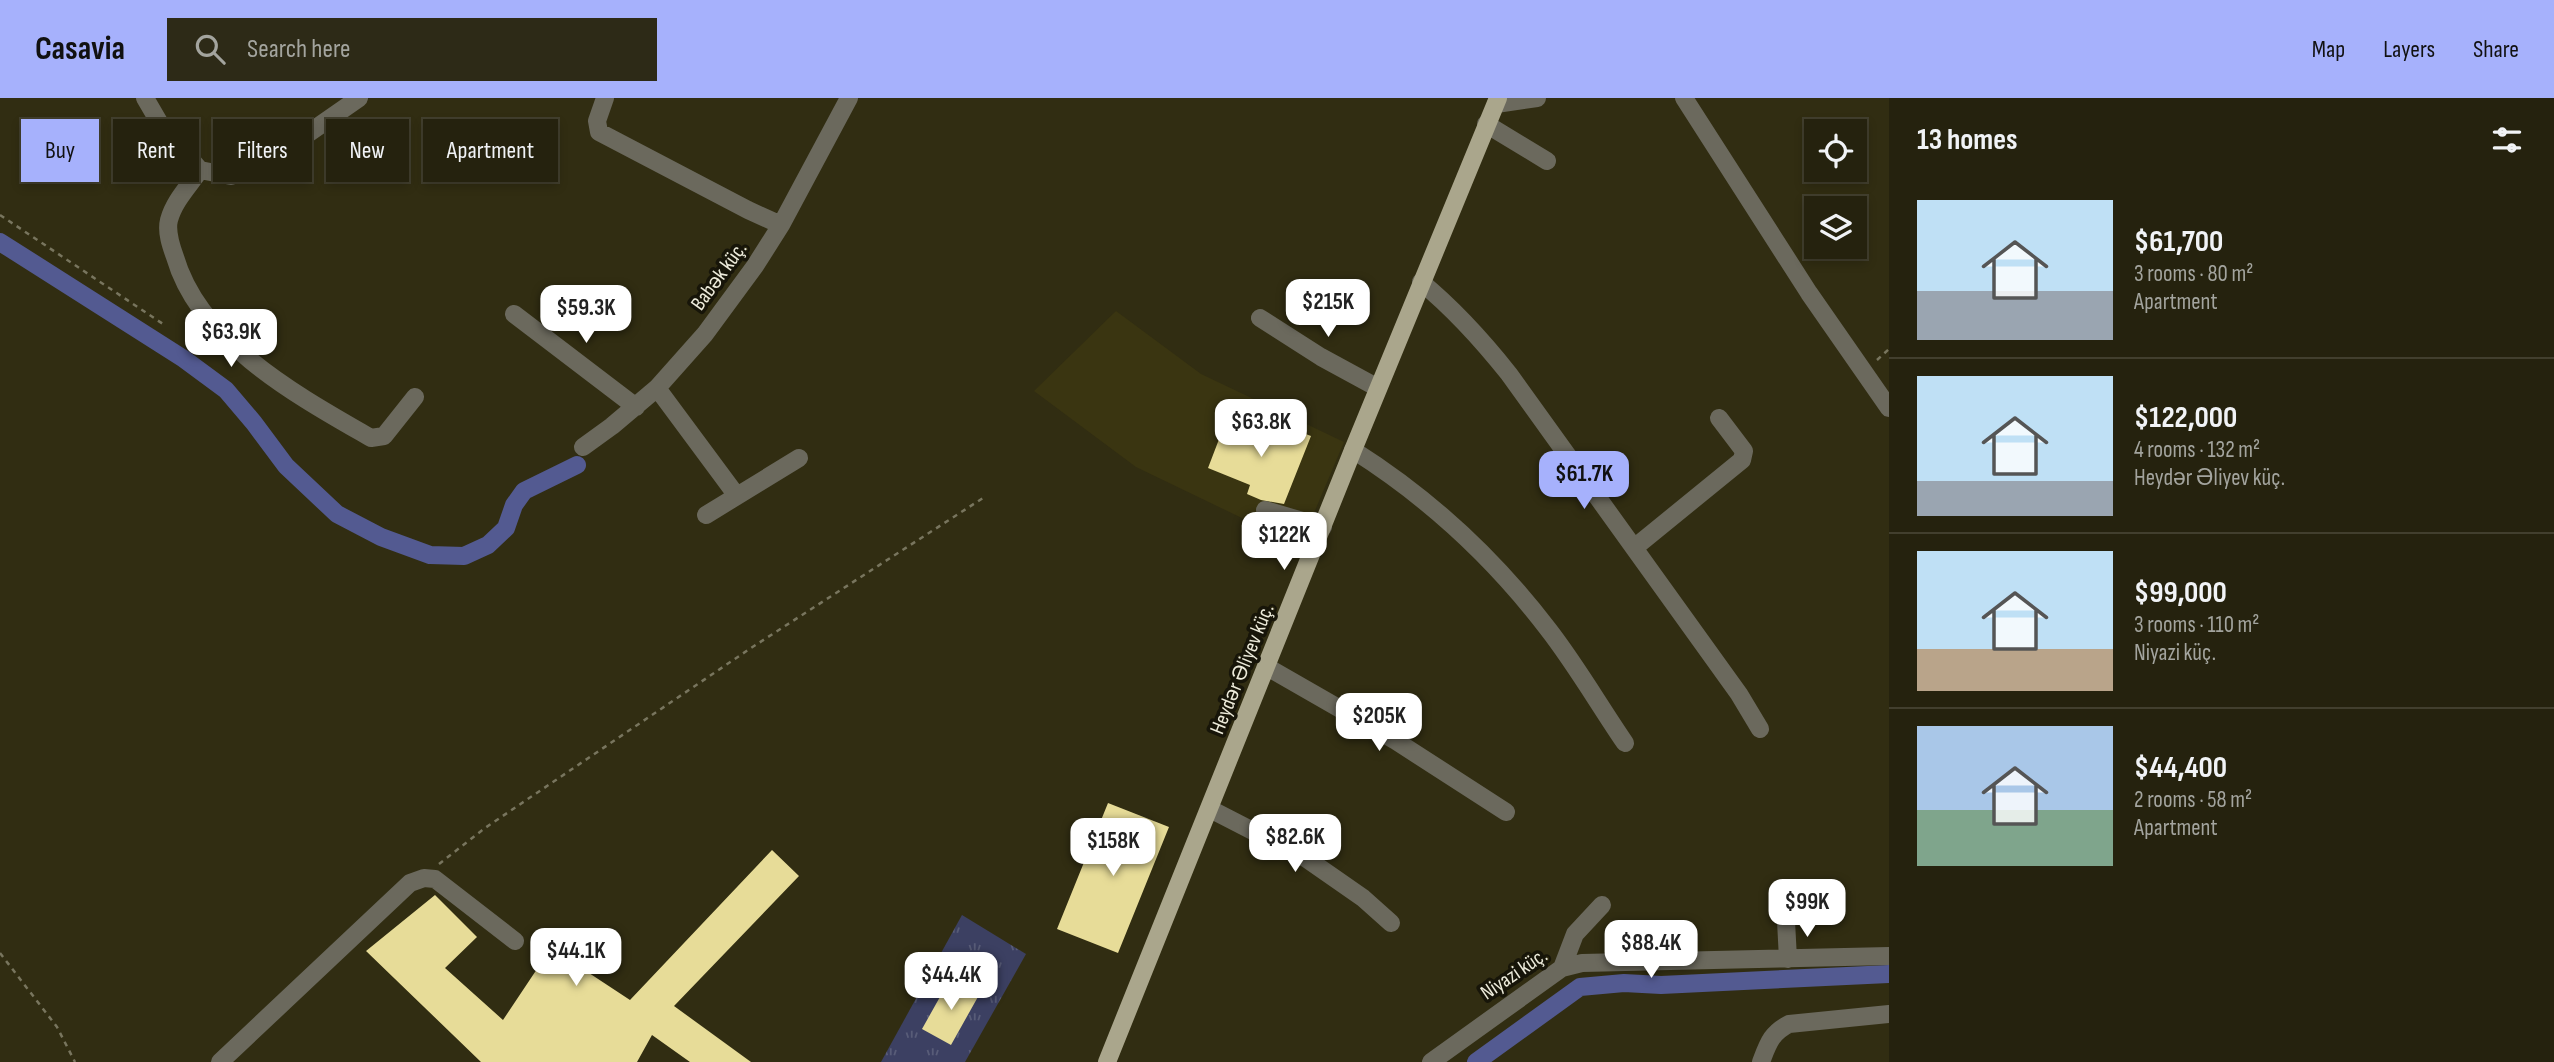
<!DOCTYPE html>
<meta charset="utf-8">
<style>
body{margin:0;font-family:"Sofia Sans Condensed",sans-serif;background:#2d2a17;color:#f1f3f6;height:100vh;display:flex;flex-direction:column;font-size:26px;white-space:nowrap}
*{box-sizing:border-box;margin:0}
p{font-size:23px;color:#a3a49e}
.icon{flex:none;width:38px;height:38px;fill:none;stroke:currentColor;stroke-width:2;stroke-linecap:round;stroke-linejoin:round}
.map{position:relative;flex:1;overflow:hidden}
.side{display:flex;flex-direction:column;background:#25220e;width:665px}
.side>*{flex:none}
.top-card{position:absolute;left:21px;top:21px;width:665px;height:63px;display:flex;gap:14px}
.buttons{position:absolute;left:1804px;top:21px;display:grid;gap:14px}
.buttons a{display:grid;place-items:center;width:63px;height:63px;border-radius:0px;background:#25220e;box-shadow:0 4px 10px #0003,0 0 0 2px #423f2e;font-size:35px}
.price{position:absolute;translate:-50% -60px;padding:0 16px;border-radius:14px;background:#fff;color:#222;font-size:23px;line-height:46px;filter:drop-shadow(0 2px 4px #0008)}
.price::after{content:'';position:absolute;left:50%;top:42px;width:21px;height:16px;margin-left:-10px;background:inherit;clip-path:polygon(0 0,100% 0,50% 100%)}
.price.current{background:#a6b1fc;color:#111}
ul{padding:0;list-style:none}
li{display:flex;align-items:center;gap:21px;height:175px;padding:0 28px}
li+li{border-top:2px solid #423f2e}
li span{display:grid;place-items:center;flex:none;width:196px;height:140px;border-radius:0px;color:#555}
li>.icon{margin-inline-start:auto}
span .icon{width:84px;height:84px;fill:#fffc;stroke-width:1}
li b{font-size:30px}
h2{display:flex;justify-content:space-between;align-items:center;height:84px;padding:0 28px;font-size:30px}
.chip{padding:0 24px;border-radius:0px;background:#25220e;box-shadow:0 4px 10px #0003,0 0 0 2px #423f2e;font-size:24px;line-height:63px}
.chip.current{background:#a6b1fc;color:#111}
header{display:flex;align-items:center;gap:42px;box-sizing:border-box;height:98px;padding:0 35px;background:#a6b1fc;color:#111}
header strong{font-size:33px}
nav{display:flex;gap:38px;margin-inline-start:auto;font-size:24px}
.search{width:490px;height:63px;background:#2d2a17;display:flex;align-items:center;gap:18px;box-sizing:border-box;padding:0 24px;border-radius:0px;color:#a3a49e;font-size:26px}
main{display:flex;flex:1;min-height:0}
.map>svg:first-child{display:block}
.built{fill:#3a3511}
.park{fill:url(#park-tufts)}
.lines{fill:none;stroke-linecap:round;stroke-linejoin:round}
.canal{stroke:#535a91;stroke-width:18}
.building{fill:#e7dc98}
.path{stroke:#78755e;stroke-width:2.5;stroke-dasharray:5 5;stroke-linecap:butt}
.minor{stroke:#6b695d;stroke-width:18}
.major{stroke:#aaa68c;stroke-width:18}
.labels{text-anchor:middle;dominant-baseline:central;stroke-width:7;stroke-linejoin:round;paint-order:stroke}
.street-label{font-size:21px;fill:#edebdb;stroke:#171509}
</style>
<header>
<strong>Casavia</strong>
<div class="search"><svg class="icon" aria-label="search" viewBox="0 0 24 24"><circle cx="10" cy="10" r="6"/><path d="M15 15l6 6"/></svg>Search here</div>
<nav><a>Map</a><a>Layers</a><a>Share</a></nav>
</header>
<main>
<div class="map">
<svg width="1889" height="964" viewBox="0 0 1889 964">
<defs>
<pattern id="park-tufts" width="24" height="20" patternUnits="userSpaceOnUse" patternTransform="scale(1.75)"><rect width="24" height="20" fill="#3c4062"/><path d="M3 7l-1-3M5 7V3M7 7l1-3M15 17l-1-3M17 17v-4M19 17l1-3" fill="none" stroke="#585c78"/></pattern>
</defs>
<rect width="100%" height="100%" fill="#312d12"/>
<path class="built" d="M1116 213 1201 276 1344 344 1300 448 1136 369 1034 293Z"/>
<path class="park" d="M962 817 1026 856 965 964H881Z"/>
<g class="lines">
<path class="canal" d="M0 144 184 261 226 292 254 325 286 368 337 416 381 439 430 457 464 458 488 447 506 430 514 407 524 393 577 367
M1476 964 1580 889 1624 885 1661 887 1889 876"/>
</g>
<path class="building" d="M1226 323 1268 339 1274 324 1311 338 1284 406 1261 402 1247 396 1250 387 1208 370Z
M1108 705 1169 729 1118 855 1057 831Z
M772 752 799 778 674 908 751 964H690L652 937 637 964H481L366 853 435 797 477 839 445 870 503 922 551 850 630 902Z
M950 881 979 897 951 947 922 931Z"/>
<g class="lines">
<path class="path" d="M0 117 166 228
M1877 262 1889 251
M439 766 485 730 751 550 983 400
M0 855 57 929 75 964"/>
<path class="minor" d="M145 0 159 24 200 72 231 78 260 69 359 0
M605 0 597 23 599 34 748 112 781 127
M1684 0 1809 195 1889 310
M1496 6 1537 0
M1486 26 1547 63
M200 72C189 88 174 103 169 122 166 134 171 148 175 159 200 245 298 298 371 340L384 338 415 299
M1421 184C1455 212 1482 242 1509 276L1739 596 1760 631
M514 216 636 309
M1260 220 1321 259 1378 290
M657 290 737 398
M583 349 612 328 657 290 705 236 755 168 781 127 849 0
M1353 352C1429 400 1493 459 1548 531 1576 567 1599 607 1625 645
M1265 412 1323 429
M706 417 799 360
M1634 450 1742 362 1744 353 1719 320
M1267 569 1396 643 1506 714
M1210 711 1307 761 1363 800 1391 825
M1786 823 1788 861
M1562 870 1575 836 1602 807
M220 964 410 785 424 780 435 781 515 843
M1431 964 1562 870 1582 865 1889 858
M1761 964C1768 946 1771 935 1789 926L1889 916"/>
<path class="major" d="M1107 964 1353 352 1498 0"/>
</g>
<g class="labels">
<g class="street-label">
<text transform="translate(719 178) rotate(-54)">Babək küç.</text>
<text transform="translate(1242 571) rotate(-68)">Heydər Əliyev küç.</text>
<text transform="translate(1514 876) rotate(-34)">Niyazi küç.</text>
</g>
</g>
</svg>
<div class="buttons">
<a><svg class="icon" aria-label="locate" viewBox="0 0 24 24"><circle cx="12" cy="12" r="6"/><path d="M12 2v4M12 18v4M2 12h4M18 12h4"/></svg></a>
<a><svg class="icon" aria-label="layers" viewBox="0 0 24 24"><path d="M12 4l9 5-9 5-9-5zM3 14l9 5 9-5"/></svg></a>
</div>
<b class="price" style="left:1328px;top:241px">$215K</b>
<b class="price" style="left:586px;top:247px">$59.3K</b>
<b class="price" style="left:231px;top:271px">$63.9K</b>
<b class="price" style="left:1261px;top:361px">$63.8K</b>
<b class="price current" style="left:1584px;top:413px">$61.7K</b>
<b class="price" style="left:1284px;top:474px">$122K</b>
<b class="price" style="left:1379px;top:655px">$205K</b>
<b class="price" style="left:1295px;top:776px">$82.6K</b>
<b class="price" style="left:1113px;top:780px">$158K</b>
<b class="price" style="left:1807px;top:841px">$99K</b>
<b class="price" style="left:1651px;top:882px">$88.4K</b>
<b class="price" style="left:576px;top:890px">$44.1K</b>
<b class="price" style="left:951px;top:914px">$44.4K</b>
<div class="top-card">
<a class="chip current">Buy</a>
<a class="chip">Rent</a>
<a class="chip">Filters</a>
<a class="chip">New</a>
<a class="chip">Apartment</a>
</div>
</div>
<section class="side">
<h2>13 homes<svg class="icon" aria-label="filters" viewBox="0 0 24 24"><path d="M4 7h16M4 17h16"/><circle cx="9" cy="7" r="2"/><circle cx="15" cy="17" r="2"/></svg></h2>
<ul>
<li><span style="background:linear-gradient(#bfe0f5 65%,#9aa5b1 0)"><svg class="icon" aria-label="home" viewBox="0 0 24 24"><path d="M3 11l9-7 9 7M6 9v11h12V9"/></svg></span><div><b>$61,700</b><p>3 rooms · 80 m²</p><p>Apartment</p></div></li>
<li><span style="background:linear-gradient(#bfe0f5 75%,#9aa5b1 0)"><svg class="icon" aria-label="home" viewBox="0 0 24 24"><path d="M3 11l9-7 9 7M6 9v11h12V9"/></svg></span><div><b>$122,000</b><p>4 rooms · 132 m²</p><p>Heydər Əliyev küç.</p></div></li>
<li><span style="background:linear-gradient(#bfe0f5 70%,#b9a48a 0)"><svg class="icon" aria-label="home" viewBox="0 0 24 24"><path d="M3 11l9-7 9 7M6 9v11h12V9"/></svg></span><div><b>$99,000</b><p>3 rooms · 110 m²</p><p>Niyazi küç.</p></div></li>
<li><span style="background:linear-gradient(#a9c7e8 60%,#7fa58c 0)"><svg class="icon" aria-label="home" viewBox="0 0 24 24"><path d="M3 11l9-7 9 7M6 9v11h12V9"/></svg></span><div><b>$44,400</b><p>2 rooms · 58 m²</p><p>Apartment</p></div></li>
</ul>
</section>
</main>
